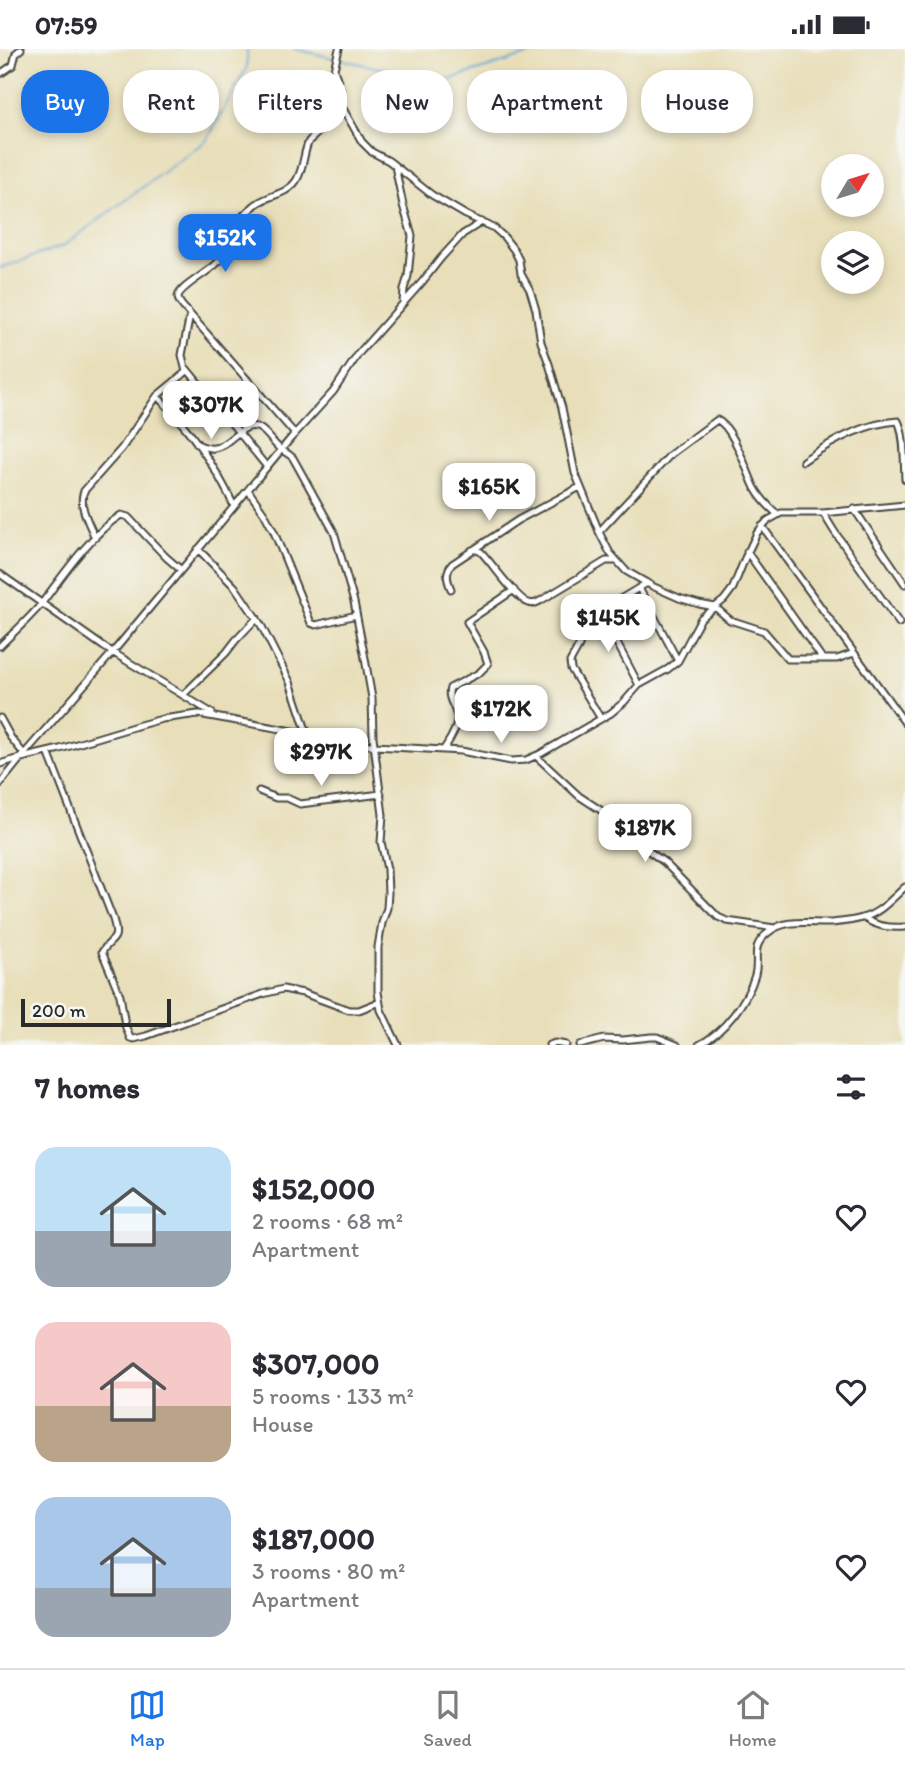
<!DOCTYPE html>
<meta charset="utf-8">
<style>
body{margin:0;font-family:Itim,sans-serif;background:#f2f2f3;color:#2b2b33;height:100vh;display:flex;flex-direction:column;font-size:26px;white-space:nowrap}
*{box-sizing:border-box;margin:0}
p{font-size:23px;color:#7c7c81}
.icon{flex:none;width:38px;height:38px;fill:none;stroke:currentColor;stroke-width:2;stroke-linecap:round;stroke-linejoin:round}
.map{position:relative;height:996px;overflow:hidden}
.drawer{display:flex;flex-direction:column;background:#fff;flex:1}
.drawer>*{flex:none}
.hud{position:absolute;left:21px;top:21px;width:864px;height:63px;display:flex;gap:14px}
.needle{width:46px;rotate:52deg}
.tools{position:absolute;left:821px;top:105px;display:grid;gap:14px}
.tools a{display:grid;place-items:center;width:63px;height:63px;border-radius:50%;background:#fff;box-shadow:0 4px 10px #0003;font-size:35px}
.scale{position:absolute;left:21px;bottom:18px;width:150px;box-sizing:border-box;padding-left:7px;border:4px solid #2b2b2b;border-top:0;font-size:19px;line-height:24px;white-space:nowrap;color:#2b2b2b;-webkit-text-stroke:5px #f6f6f2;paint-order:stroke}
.price{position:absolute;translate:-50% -60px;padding:0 16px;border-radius:14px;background:#fff;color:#222;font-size:23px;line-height:46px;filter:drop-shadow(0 2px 4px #0008)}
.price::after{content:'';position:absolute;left:50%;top:42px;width:21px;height:16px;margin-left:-10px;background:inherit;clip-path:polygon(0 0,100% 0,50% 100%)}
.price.selected{background:#1a73e8;color:#fff}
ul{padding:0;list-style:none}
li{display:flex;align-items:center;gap:21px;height:175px;padding:0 35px}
li span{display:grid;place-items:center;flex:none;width:196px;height:140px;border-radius:21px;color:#555}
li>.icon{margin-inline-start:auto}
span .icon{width:84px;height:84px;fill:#fffc;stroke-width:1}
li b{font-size:30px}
h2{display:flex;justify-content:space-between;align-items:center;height:84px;padding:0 35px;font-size:30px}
.pill{padding:0 24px;border-radius:28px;background:#fff;box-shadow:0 4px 10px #0003;font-size:24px;line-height:63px}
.pill.selected{background:#1a73e8;color:#fff}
.status{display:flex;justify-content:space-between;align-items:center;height:49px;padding:0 35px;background:#fff;direction:ltr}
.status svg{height:19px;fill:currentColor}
.dock{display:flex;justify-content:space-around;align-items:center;height:98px;border-top:2px solid #e1e1e2;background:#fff;font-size:19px;color:#7c7c81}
.dock a{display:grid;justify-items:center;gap:4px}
.dock .selected{color:#1a73e8}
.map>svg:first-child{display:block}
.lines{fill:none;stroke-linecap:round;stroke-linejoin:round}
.stream{stroke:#61a2d4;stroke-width:2}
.street-casing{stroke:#474640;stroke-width:9}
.street{stroke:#fff;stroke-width:5}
</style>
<div class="status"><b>07:59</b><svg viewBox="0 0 49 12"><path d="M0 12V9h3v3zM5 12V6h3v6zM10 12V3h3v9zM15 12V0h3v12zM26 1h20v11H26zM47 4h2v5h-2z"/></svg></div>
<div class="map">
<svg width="905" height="996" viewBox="0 0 905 996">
<rect width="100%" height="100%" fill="#f6f6f2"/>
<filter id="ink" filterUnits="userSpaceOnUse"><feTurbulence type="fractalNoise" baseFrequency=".0143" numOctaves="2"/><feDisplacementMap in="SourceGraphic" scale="14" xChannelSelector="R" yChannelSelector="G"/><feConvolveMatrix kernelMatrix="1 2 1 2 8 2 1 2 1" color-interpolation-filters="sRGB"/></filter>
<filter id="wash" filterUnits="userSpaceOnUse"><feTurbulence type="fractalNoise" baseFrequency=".00686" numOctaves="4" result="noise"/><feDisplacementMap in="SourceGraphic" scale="28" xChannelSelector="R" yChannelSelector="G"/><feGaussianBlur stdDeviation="1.57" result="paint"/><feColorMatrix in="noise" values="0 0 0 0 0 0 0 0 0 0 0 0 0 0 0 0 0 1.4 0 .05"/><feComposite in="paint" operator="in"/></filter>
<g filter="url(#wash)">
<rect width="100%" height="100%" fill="#e8dfba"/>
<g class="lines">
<path class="stream" d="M294 0 334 9
M339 10 441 33 547 0
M0 219 63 197 207 91 247 18V0"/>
</g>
</g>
<g filter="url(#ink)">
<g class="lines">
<defs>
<path id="street" d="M339 0 334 20 341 42 342 58 362 93 372 103 389 112 432 146 466 166 494 179 504 188 514 201 519 211 521 225 530 241 536 261 541 293 549 315 562 359 575 424 601 487 610 504 626 522 652 537 679 549 699 555 715 558 730 571 764 582 788 610H837L854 604
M0 25 13 16 16 4 21 0
M395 117 403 156 412 187 408 227 404 240 403 254
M187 320 267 418
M157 347C189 379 215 416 234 457
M295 385 187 262C184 259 178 253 178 248 179 238 211 222 218 213 224 207 231 200 235 193 240 185 239 174 243 167 246 163 252 159 255 156 267 146 287 146 296 132 304 120 303 104 309 92L343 61
M197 395C202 397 208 400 214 399 229 398 242 371 259 379 267 383 272 393 279 399 284 403 288 404 293 409L334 483 354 553 364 604 372 649 373 688 383 766 381 793 387 820 388 844 387 859 382 874 378 898V943L381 961 398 996
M803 412C830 393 865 374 898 372 905 385 904 414 905 430
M248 441 264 464 274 483 311 574 316 576 356 566
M854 460 905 535
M823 464 834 482 899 574
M762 477 905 674
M599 483 671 405 717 371C733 377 747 423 755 439 761 450 768 457 777 465
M95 489C89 474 78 457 84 442L122 399 157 347 186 323 182 306 190 266
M198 500 235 538 261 576 290 633 307 684
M472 501H477L481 503C492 514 517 551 529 554 534 556 535 554 540 552L606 512H617
M747 503 822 609
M0 525 104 598 212 664
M639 539 678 612
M451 540C447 531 445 524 452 515L518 471 580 438
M600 562 639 636
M0 597C14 583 30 569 42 554 63 526 91 485 121 466L128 468 166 508 181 521
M183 646 226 604 236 591 257 569
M0 669 11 689 24 705
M601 670 571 620 570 613 579 597 585 573 587 570 647 534
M444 700C449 692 456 682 457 673 459 660 446 652 450 639L479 624 488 615 484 603 467 573 514 541
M48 703 113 870C120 894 112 887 102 903L120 946 125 976 130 989 134 990 146 987 263 945 283 940 303 944 349 961H359L379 953
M536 707 579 747 631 781 646 800 664 813 718 868 727 872 775 879
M0 715 13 711 60 700 140 676 162 670 198 665 375 697 461 702 511 712 526 711 540 705 611 664 624 653 639 636 668 620 678 612 701 569 724 551 733 539 745 509 757 484 767 472 781 464H823L905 456
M0 735 25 704 113 603 291 389 333 343 359 304 423 232 441 209 463 185 482 173
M259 742 276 749H287L300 755 381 745
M864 869C878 878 889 879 905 878
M549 996 555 994 566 996
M580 996 604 990 623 991 651 988H657L677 996
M699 996C724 983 747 953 755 926 760 908 749 898 769 883 786 869 810 875 831 874 841 873 853 872 862 869 879 865 893 849 905 838"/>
</defs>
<use href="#street" class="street-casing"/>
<use href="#street" class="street"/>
</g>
</g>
</svg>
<div class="tools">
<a><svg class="needle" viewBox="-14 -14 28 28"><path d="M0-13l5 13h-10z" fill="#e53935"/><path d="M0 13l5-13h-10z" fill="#7c7c81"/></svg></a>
<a><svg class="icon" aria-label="layers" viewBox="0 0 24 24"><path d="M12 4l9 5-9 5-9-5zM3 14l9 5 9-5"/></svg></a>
</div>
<div class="scale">200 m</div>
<b class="price selected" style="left:225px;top:225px">$152K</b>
<b class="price" style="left:211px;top:392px">$307K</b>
<b class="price" style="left:489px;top:474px">$165K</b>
<b class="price" style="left:608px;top:605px">$145K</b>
<b class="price" style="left:501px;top:696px">$172K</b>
<b class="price" style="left:321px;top:739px">$297K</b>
<b class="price" style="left:645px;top:815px">$187K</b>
<div class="hud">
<a class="pill selected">Buy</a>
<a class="pill">Rent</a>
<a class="pill">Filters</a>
<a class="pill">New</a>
<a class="pill">Apartment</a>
<a class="pill">House</a>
</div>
</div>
<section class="drawer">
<h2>7 homes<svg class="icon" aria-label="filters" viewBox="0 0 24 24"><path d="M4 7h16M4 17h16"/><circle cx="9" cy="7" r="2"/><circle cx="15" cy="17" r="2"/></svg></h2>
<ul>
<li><span style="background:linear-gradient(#bfe0f5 60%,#9aa5b1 0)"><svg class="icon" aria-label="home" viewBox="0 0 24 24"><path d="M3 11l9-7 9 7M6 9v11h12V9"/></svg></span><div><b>$152,000</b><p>2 rooms · 68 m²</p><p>Apartment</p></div><svg class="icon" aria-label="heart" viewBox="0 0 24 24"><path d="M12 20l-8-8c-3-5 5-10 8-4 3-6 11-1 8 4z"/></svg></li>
<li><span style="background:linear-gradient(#f6c9c9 60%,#b9a48a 0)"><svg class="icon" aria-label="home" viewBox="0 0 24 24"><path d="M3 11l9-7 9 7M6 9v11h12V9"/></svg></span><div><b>$307,000</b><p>5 rooms · 133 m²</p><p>House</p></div><svg class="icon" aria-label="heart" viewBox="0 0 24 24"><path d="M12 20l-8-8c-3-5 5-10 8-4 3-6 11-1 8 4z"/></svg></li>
<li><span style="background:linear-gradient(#a9c7e8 65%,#9aa5b1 0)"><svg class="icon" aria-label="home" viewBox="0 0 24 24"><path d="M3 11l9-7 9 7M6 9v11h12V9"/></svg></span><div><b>$187,000</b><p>3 rooms · 80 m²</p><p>Apartment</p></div><svg class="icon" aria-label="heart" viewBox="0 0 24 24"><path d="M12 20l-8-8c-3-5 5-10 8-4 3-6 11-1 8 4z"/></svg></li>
</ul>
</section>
<nav class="dock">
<a class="selected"><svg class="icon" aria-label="map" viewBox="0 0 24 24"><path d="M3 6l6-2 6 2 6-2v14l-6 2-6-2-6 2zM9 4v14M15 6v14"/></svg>Map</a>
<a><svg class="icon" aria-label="saved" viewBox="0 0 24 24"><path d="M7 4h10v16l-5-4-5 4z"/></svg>Saved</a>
<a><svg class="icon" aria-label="home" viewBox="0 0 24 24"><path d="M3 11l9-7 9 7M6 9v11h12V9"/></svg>Home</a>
</nav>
